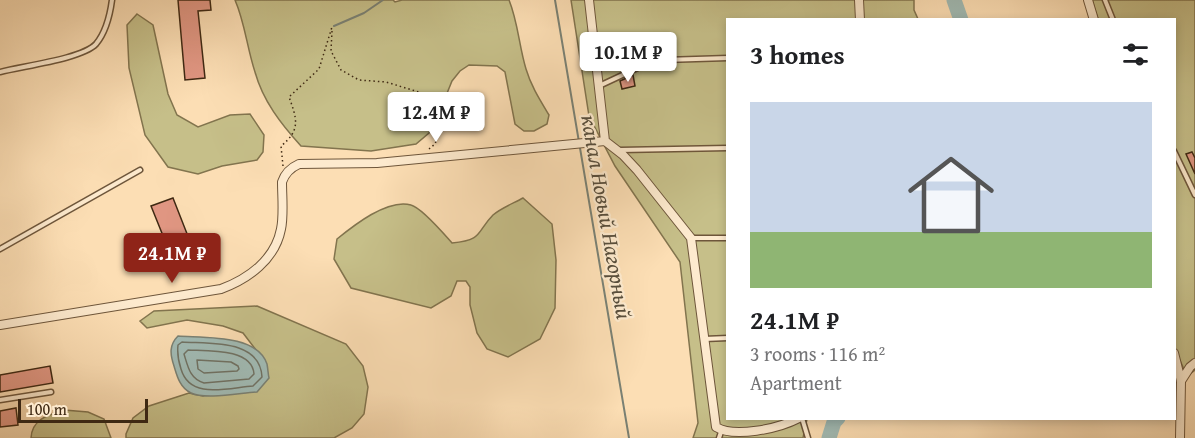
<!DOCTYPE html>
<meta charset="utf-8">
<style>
body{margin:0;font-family:"Gentium Book Plus",serif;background:#f2f2f2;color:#202124;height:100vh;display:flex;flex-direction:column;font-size:22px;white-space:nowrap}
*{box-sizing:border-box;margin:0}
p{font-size:20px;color:#757577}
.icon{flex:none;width:33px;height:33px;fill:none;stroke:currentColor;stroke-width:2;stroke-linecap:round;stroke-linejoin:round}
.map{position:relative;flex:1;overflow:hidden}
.panel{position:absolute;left:726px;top:18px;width:450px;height:402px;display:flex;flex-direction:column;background:#fff;border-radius:0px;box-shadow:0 3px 9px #0003}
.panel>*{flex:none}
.scale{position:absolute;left:18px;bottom:15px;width:130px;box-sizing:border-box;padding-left:6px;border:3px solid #3f2913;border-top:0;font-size:16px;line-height:21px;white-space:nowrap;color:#3f2913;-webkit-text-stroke:4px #fdeace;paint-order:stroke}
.price{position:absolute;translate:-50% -51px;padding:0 14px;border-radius:6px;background:#fff;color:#222;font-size:20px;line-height:39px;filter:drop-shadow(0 2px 3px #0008)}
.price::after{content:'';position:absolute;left:50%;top:36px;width:18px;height:14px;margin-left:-9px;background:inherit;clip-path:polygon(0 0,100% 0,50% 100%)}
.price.current{background:#8f2418;color:#fff}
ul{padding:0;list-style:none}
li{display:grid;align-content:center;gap:12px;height:318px;padding:0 24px}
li+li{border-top:2px solid #e0e0e0}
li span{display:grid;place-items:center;height:186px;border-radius:0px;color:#555}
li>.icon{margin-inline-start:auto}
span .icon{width:108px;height:108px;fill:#fffc;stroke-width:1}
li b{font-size:26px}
h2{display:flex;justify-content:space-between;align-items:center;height:72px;padding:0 24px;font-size:26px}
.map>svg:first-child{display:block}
.green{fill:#c6bf89;stroke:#82744e;stroke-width:1.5}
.water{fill:#a1bbb5;stroke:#7a8174;stroke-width:1.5}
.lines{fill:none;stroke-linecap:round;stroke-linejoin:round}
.shore{stroke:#707264;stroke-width:1.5}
.stream{stroke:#7a8174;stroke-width:2}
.river{stroke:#a1bbb5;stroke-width:15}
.building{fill:#e09682;stroke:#3f2913;stroke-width:1.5}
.service-casing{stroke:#6e563b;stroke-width:7}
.minor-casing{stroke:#6e563b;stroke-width:10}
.path{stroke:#3f2913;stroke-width:1.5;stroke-dasharray:1.5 3;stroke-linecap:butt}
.service{stroke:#fdeace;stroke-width:4}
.minor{stroke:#fdeace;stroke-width:8}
.labels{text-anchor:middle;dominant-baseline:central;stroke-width:4.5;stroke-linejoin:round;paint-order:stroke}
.water-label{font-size:22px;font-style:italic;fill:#584e3c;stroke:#fdeace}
</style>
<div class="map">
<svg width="1195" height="438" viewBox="0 0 1195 438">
<rect width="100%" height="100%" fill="#fcdeb4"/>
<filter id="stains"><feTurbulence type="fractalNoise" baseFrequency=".00333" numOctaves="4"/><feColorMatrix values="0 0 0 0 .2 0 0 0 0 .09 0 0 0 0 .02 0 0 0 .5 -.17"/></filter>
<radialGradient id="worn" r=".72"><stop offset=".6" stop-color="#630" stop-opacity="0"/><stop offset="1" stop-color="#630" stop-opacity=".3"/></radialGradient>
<path class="green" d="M235 0H393L395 2 402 0H509C518 22 519 46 526 69 531 86 540 100 549 115L547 124 534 131H524L515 124 505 72 497 66 469 65 460 71 452 81 437 118 429 133 416 144 371 151 301 146C281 124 263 101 255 72 247 48 245 23 235 0Z
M571 0H914V10L918 19 728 20V418L807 419 803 438H693L698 423 680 262 615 166 589 116Z
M1092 0H1195V370L1187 376 1174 347V20L1098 19Z
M137 14 153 25 168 94 177 115 198 127 230 115 250 114 264 135 263 152 257 160 222 166 198 174 168 167 145 135 129 68 127 25Z
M523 198 552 224 556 260 555 308 540 339 508 357 487 349 477 333 470 305V287L466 281H457L451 296 431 308 351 288 334 259 337 239C353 226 388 198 411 205 422 208 444 234 452 243 484 240 476 232 493 215 501 208 514 203 523 198Z
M257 306 346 344 363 366 368 387 364 414 352 428 334 438H126V434L133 418 149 406 189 393 203 396 266 363 243 333 223 326 187 320 147 328 140 321 154 311Z
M64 410 88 412 104 419 111 438H31C32 419 48 415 64 410Z"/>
<path class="water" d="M178 336C204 338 257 334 267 364 268 369 268 374 269 378L257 392C240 393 205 400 191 393 180 388 177 376 174 366 170 354 169 345 178 336Z"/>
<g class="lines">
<path class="shore" d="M182 342C210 344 260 339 262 377L253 386C227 388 190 400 181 369 178 360 177 354 178 345Z
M188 350C207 351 252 348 254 374L249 379 204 383C190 379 188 367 184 354Z
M197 360 231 362 238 366 239 369 237 371 204 373 198 369Z"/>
<path class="stream" d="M555 0 629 438
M334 26 364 13 383 0"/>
<path class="river" d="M954 0 961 20
M829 438 834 422 838 418"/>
</g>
<path class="building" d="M178 0H210L211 10 198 11 205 78 185 80Z
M633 75 635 86 622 89 620 81Z
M1192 152 1195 158V174L1186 154Z
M173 198 193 249 172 258 151 206Z
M50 366 53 383 0 392V375Z
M16 408 18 425 0 427V411Z"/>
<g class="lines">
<defs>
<path id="service" d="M1105 0 1113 20
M0 72C22 66 82 59 96 44 106 32 110 15 112 0
M599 86 646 64 664 60 728 58
M620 150 728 148
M1174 151 1195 195
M692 238H728
M0 249 140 170
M704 339 728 338
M0 400 51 392
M802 418 808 438
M719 438 721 432"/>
<path id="minor" d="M589 0 605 141
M859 0 860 20
M1088 0 1094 20
M0 325 221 289C248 279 275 260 281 229 284 215 282 197 282 182 285 173 290 168 299 164L377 163 605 141 623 155 637 170 691 238 716 427C734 438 778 429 799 418
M1174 353 1181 381 1180 438
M1181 381 1190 367 1195 363"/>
</defs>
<use href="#service" class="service-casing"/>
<use href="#minor" class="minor-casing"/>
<path class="path" d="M332 31 331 51 341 70 359 80 386 82 422 93 437 104 444 116
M429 149 435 144 440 130
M283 166 281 146C301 130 297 119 289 97L319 69 332 27"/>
<use href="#service" class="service"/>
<use href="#minor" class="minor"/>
</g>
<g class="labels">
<g class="water-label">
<text transform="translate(607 217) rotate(80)">канал Новый Нагорный</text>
</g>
</g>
<rect width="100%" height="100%" filter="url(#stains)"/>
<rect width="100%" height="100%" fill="url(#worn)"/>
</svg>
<div class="scale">100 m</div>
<b class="price" style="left:628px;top:83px">10.1M ₽</b>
<b class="price" style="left:436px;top:143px">12.4M ₽</b>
<b class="price current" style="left:172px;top:284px">24.1M ₽</b>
<section class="panel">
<h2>3 homes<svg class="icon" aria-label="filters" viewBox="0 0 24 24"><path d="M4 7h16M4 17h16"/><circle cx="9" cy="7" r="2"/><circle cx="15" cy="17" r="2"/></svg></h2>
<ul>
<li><span style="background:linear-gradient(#c9d6e8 70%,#8fb573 0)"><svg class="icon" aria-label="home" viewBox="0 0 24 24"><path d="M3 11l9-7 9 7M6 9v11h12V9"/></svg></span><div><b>24.1M ₽</b><p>3 rooms · 116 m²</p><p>Apartment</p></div></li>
</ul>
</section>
</div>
